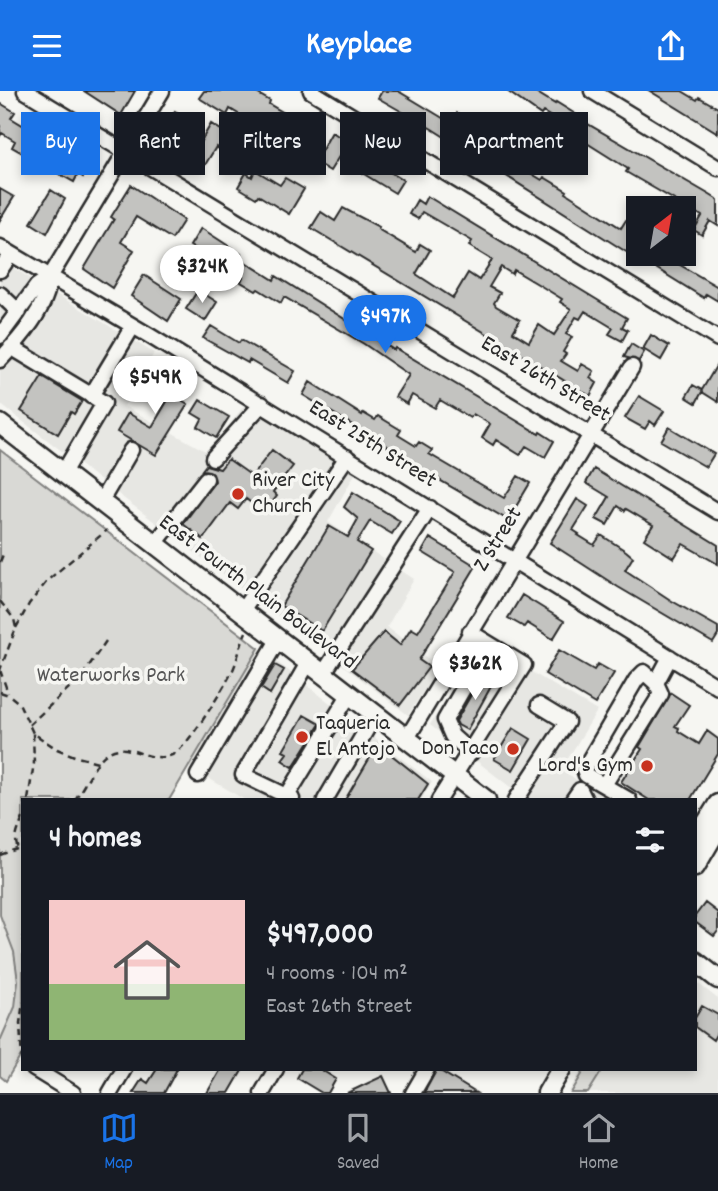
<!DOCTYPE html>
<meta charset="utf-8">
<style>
body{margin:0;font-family:Dekko,sans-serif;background:#242831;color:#f1f3f6;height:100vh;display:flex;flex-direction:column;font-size:26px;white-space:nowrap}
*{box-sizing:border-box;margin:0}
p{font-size:23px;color:#9ea1a6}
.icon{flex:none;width:38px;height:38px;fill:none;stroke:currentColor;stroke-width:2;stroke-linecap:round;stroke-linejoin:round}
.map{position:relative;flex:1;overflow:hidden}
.drawer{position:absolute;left:21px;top:707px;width:676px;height:273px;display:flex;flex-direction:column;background:#171b24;border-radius:0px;box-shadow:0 4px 10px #0003}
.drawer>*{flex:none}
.banner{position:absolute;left:21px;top:21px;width:677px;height:63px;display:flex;gap:14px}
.needle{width:46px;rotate:31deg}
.buttons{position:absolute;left:626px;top:105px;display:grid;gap:14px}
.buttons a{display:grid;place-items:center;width:70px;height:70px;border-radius:0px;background:#171b24;box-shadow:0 4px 10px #0003;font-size:35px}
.price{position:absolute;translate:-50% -60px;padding:0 16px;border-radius:24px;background:#fff;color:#222;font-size:23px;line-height:46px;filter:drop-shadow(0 2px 4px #0008)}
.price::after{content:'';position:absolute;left:50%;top:42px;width:21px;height:16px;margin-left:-10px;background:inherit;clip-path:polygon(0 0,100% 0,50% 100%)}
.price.current{background:#1a73e8;color:#fff}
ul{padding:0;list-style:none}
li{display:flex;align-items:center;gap:21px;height:175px;padding:0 28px}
li span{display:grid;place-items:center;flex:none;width:196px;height:140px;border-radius:0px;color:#555}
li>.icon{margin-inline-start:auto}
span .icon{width:84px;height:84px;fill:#fffc;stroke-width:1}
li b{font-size:30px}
h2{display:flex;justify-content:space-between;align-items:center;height:84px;padding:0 28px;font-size:30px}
.chip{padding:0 24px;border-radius:0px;background:#171b24;box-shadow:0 4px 10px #0003;font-size:24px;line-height:63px}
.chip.current{background:#1a73e8;color:#fff}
header{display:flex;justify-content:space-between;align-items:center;height:91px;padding:0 28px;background:#1a73e8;color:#fff;font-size:32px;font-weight:700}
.menu{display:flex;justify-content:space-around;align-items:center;height:98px;border-top:2px solid #363941;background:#171b24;font-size:19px;color:#9ea1a6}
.menu a{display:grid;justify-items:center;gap:4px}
.menu .current{color:#1a73e8}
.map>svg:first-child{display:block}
.built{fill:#e7e7e3}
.green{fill:#d9d9d5;stroke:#828280;stroke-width:2}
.building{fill:#c3c3c0;stroke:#2b2b2b;stroke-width:2;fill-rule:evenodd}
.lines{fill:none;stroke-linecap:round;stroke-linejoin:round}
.minor-casing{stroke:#2b2b2b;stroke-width:19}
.major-casing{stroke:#2b2b2b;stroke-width:23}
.path{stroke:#2b2b2b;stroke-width:2.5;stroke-dasharray:7 5;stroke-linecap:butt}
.minor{stroke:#f6f6f2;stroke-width:14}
.major{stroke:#f6f6f2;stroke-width:18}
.poi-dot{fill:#c8321e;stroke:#f6f6f2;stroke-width:2.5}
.labels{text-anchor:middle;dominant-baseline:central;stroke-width:7;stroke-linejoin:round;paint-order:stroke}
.street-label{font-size:23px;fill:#2b2b2b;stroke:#f6f6f2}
.poi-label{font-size:23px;fill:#2b2b2b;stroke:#f6f6f2;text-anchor:start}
.park-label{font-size:23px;fill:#565656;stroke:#f6f6f2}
</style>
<header><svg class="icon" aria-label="menu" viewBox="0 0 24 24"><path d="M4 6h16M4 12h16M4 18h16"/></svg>Keyplace<svg class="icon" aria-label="share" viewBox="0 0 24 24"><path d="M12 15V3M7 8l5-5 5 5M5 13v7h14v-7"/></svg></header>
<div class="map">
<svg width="718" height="1002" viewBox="0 0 718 1002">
<rect width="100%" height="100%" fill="#f6f6f2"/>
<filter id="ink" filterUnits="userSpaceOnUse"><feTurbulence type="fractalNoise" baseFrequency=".0143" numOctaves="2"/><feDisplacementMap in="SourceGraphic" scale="14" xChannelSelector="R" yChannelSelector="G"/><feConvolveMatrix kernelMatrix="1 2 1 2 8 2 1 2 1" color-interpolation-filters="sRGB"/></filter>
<g filter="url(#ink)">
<path class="built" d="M0 169 154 262 124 315 209 362 245 313 356 381 328 431 414 488 387 536 439 576 408 624 0 313Z
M481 551 597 620 561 679 609 709H527L430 634Z
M259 557 432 691 421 709H245L188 675Z
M0 824 14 861 18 890 15 916 0 950Z
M695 890 718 908V1002H568L582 978H695Z"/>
<path class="green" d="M0 359 259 557 169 709H23V961L6 990 0 985V950L15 916 18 890 14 861 0 824Z
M585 978H603L588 1002H571Z"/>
<path class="building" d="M84 0H135L121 24Z
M204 0H253L270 10 269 13 298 30 301 24 315 32 298 61 280 50 274 60 261 52 268 41 230 18 227 24 199 7Z
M382 0H398L451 32 457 22 467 28 464 33 517 64 512 71 542 89 544 86 567 100 566 102 621 137 626 129 639 137V145L628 162 432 38 378 7Z
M507 0H534L555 13 556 11 577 24 576 26 710 104 718 109V135L710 130 702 144 694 139 702 125 626 81 628 78 571 42 573 39 543 21 541 24Z
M650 0H682L697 9 699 6 718 17V42Z
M0 12 15 21 11 27 75 66 78 60 93 69 83 86 78 83 74 91 12 56 15 50 2 42 0 45Z
M175 20 189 29 183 39 201 50 211 33 246 54 237 69 216 56 205 74 160 47Z
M332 41 348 51 330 80 315 71Z
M362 64 403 89 395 102 354 77Z
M255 79 280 94 285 87 304 98 289 123 258 104 256 107 238 96 246 82 252 86Z
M131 94 184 129 172 148 136 126 121 151 134 159 112 197 84 178 114 128 111 126Z
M0 98 14 106 0 129Z
M51 99 65 108 47 142 31 132Z
M427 105 627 227 622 236 628 239 622 250 609 243 613 237 585 220 580 228 576 226 566 243 572 246 563 261 566 263 561 270 578 280 582 273 594 280 590 287 597 292 590 305 311 137 321 121 335 130 343 117 379 136 378 138 416 161 420 153 430 159 416 183 453 207 468 182 479 189 492 169 469 155 472 150 422 121 418 128 409 123 417 109 423 113ZM501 176 512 183 514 179 541 195 562 208 560 211 571 218 554 244 539 234 529 251 513 241 520 229 496 215 494 212 500 202 489 196Z
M201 137 241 163 239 167 274 189 276 185 394 259 395 257 539 343 540 341 554 350 545 366 526 355 520 364 496 349 493 354 482 347 490 333 473 323 470 327 440 309 435 317 412 304 407 313 395 306 409 284 364 253 284 206 281 212 258 198 256 200 241 191 243 186 190 155Z
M651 163H661L718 196V210L706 203 704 207 646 171Z
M144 184 181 208 168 230 131 205Z
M198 199 217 211 205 230 186 218Z
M211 235 239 252 241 249 295 280 288 292 249 269 248 272 203 247Z
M651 244 669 255 661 269 643 258Z
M631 253 644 261 639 270 624 266Z
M718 272V311L702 301 696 312 686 306 693 294 702 299Z
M147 277 180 297 175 305 188 313 156 364 117 341 128 322 152 336 169 307 140 290Z
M42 286 82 310 74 323 71 321 58 343 21 320Z
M310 291 362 324 363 322 375 329 378 325 401 339 398 344 416 355 419 351 432 359 429 363 504 407 518 385 530 392 508 429 407 370 408 368 303 304Z
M639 305 664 320 655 334 650 330 645 338 625 327Z
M200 309 229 326 216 347 198 336 202 328 192 322Z
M669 336 714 363 706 376 661 350Z
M272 359 293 375 273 401 277 405 264 422 246 408 238 418 230 412 203 448 183 433 215 390 212 381 202 379 206 374 220 378 228 368 252 385Z
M594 378 718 454V473L683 453 674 467 644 448 653 434 626 418 625 420 618 415 607 434 596 428 609 406 586 392Z
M353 401 400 430 392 443 370 430 357 451 371 460 322 540 281 515 329 435 348 446 358 428 344 416Z
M577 408 588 415 573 439 579 443 578 444 594 454 601 444 626 460 633 466 625 479 672 510 718 536V544L713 552 618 496 550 452Z
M430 447 476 475 419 569 429 576 400 614 352 578 384 541 400 554 411 537 418 541 444 499 455 481 422 461Z
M522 504 564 530 553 548 527 532 524 536 508 527Z
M559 559 594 579 598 573 614 582 595 613 545 583Z
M275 574 284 579 270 603 261 597Z
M483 583 494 590 467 639 458 634 456 630Z
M671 602 689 614 675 635 679 637 678 640 699 653 707 640 718 648V663L690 709H649L621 691 642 658 639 656Z
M304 624 320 633 293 676 282 669 287 662 283 660Z
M513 637 531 648 513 679 494 668Z
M378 653 428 693 418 709H345Z
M705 812 718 822V840L714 845 695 831V825Z
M702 915 718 924V940L713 949 695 936V927Z
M157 978H177L164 1002H133L142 988 148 992Z
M221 978H243L229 1002H207Z
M302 978H320L336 988 328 1002H322L297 987Z
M437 978 476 1002H424Z
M383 985 391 1002H347Z"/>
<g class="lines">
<defs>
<path id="minor" d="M25 0 718 421
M311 0 718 248
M592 0 718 77
M0 156 150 245 718 596
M0 179 11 163
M0 203 19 221
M0 245 37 195 50 186 162 0
M11 256 104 312 63 382
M0 269C21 247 47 217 50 186
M91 305 133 235
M213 367 262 313
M100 412 131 359
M154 454 206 388
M241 521 347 366
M323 583 430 417
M656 592 670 566
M407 647 632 276
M471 662 452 645 445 629 489 553
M198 684 278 549
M604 694 661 603 656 592 644 581 636 589 584 678 586 684 629 709
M287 705 243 684 308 572
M292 708 287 705 349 604
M325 709 375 624
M439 709 524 574 470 541
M516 709 567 631 539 614
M573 709 580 699 585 709
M34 978 73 1002
M110 1002 124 978
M262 1002 276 978
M413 1002 427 978"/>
<path id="major" d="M0 333 486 709
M695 750 718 713
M695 776 718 737
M695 870 718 888
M547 1002 561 978"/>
</defs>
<use href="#minor" class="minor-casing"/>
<use href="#major" class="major-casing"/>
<path class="path" d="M0 471 4 461
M0 510 14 528 16 537 0 579
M16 537 29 513 48 489 107 439
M0 579 8 602
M0 601 9 604 19 612 33 642 57 658 77 666 98 671C123 640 144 675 172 664 187 658 223 598 232 581 238 569 240 554 246 541
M29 634 82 585 106 550
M28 709 34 672 33 642
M75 709 98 671
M23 727C17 742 11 752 23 765
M0 764 17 758
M22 971 20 932 23 911"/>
<use href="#minor" class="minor"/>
<use href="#major" class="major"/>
</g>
</g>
<g class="poi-dot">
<circle cx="238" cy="403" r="7"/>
<circle cx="302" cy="646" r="7"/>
<circle cx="513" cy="658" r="7"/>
<circle cx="647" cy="675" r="7"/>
</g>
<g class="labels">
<g class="street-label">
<text transform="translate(545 289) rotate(31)">East 26th Street</text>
<text transform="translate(372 354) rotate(32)">East 25th Street</text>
<text transform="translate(499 449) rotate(-58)">Z Street</text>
<text transform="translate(257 502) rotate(37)">East Fourth Plain Boulevard</text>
</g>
<g class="poi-label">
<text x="252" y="390">River City<tspan x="252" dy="26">Church</tspan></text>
<text x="316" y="633">Taqueria<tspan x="316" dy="26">El Antojo</tspan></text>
<text x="499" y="658" text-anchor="end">Don Taco</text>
<text x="633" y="675" text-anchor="end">Lord's Gym</text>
</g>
<g class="park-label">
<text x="111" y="585">Waterworks Park</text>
</g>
</g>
</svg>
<div class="buttons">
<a><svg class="needle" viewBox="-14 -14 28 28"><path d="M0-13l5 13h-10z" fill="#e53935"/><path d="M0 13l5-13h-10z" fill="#9ea1a6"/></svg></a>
</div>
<b class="price" style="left:202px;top:214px">$324K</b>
<b class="price current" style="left:385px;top:264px">$497K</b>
<b class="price" style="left:155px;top:325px">$549K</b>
<b class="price" style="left:475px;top:611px">$362K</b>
<div class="banner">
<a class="chip current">Buy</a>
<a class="chip">Rent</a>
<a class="chip">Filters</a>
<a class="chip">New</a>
<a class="chip">Apartment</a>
</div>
<section class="drawer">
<h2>4 homes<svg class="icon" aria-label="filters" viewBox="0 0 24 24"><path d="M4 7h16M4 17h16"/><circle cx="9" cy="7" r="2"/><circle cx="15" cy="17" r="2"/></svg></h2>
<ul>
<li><span style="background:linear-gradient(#f6c9c9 60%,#8fb573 0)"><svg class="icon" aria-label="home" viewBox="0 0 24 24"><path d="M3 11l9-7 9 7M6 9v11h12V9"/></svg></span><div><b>$497,000</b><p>4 rooms · 104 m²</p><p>East 26th Street</p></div></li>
</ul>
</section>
</div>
<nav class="menu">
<a class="current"><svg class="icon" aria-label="map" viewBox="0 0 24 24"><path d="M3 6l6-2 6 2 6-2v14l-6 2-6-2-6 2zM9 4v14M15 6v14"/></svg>Map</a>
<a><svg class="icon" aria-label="saved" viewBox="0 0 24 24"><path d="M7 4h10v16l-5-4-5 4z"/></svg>Saved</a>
<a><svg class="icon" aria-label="home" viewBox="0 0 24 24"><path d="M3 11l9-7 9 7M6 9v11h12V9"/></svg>Home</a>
</nav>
